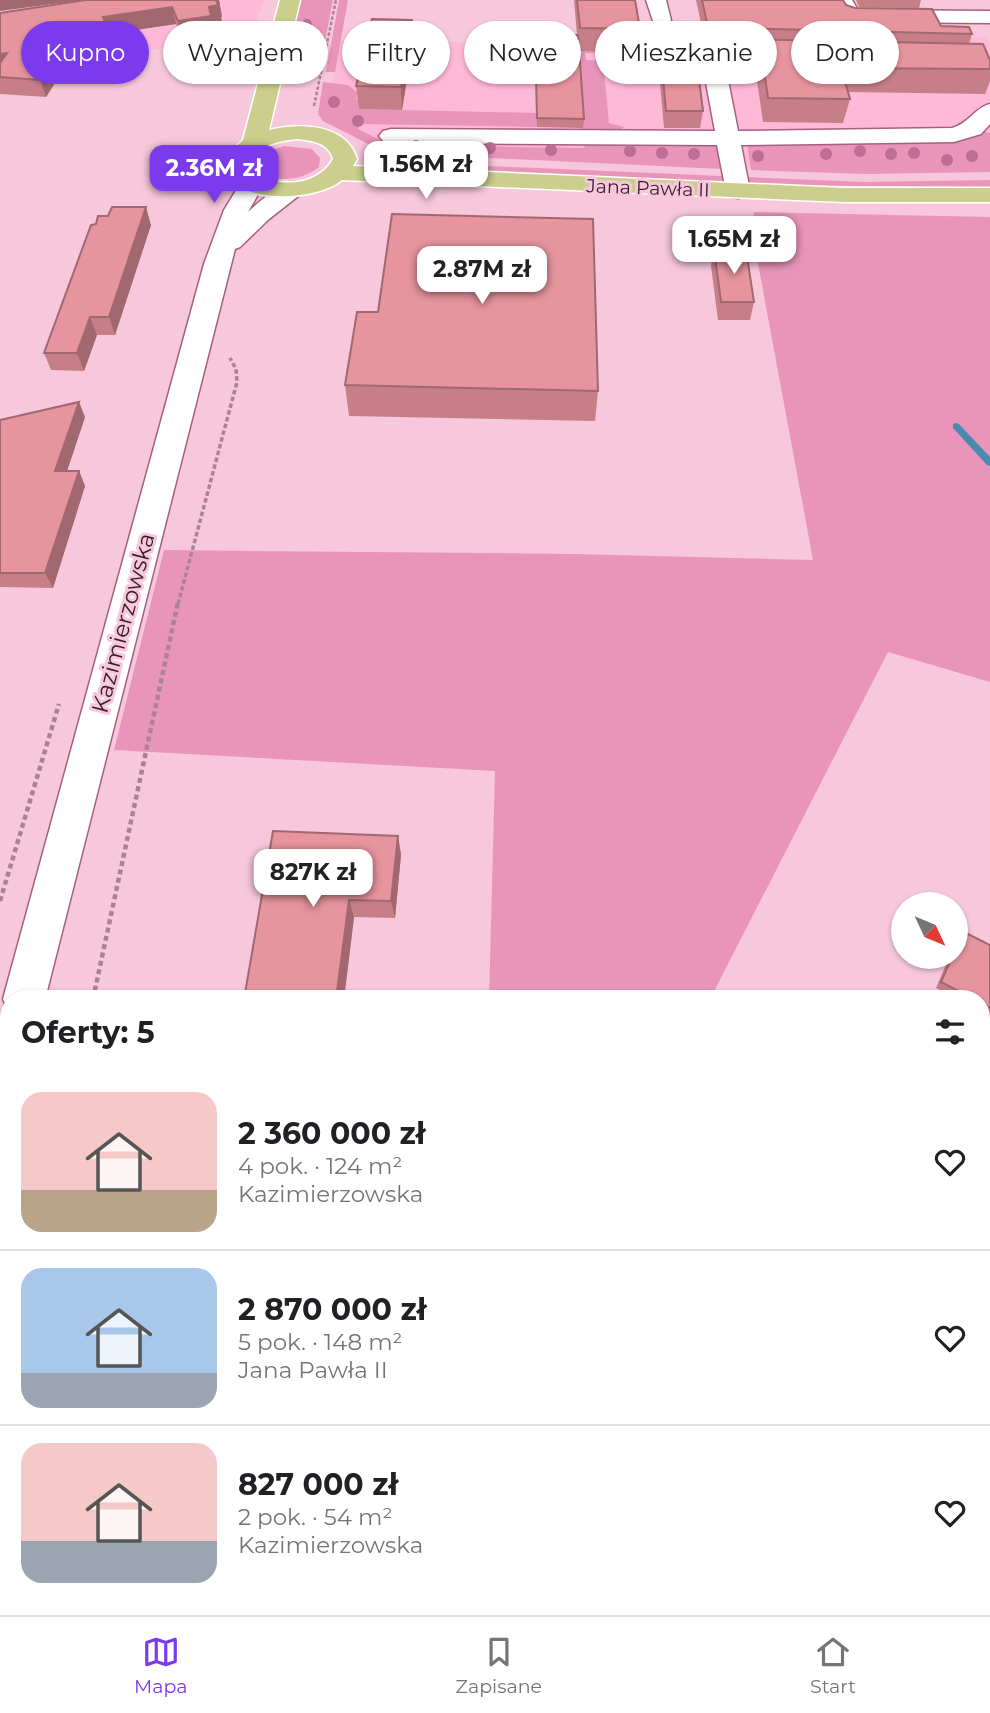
<!DOCTYPE html>
<html lang="pl">
<meta charset="utf-8">
<style>
body{margin:0;font-family:Montserrat,sans-serif;background:#f2f2f2;color:#202124;height:100vh;display:flex;flex-direction:column;font-size:26px;white-space:nowrap}
*{box-sizing:border-box;margin:0}
p{font-size:23px;color:#757577}
.icon{flex:none;width:38px;height:38px;fill:none;stroke:currentColor;stroke-width:2;stroke-linecap:round;stroke-linejoin:round}
.map{position:relative;flex:1;overflow:hidden}
.drawer{position:absolute;left:0px;top:990px;width:990px;height:625px;display:flex;flex-direction:column;background:#fff;border-radius:28px 28px 0 0;box-shadow:0 2px 5px #0004}
.drawer>*{flex:none}
.guide{position:absolute;left:21px;top:21px;width:948px;height:63px;display:flex;gap:14px}
.needle{width:46px;rotate:134deg}
.fabs{position:absolute;left:891px;top:892px;display:grid;gap:14px}
.fabs a{display:grid;place-items:center;width:77px;height:77px;border-radius:50%;background:#fff;box-shadow:0 2px 5px #0004;font-size:35px}
.price{position:absolute;translate:-50% -60px;padding:0 16px;border-radius:14px;background:#fff;color:#222;font-size:23px;line-height:46px;filter:drop-shadow(0 2px 4px #0008)}
.price::after{content:'';position:absolute;left:50%;top:42px;width:21px;height:16px;margin-left:-10px;background:inherit;clip-path:polygon(0 0,100% 0,50% 100%)}
.price.active{background:#7c3aed;color:#fff}
ul{padding:0;list-style:none}
li{display:flex;align-items:center;gap:21px;height:175px;padding:0 21px}
li+li{border-top:2px solid #e0e0e0}
li span{display:grid;place-items:center;flex:none;width:196px;height:140px;border-radius:21px;color:#555}
li>.icon{margin-inline-start:auto}
span .icon{width:84px;height:84px;fill:#fffc;stroke-width:1}
li b{font-size:30px}
h2{display:flex;justify-content:space-between;align-items:center;height:84px;padding:0 21px;font-size:30px}
.tag{padding:0 24px;border-radius:32px;background:#fff;box-shadow:0 2px 5px #0004;font-size:24px;line-height:63px}
.tag.active{background:#7c3aed;color:#fff}
.menu{display:flex;justify-content:space-around;align-items:center;height:98px;border-top:2px solid #e0e0e0;background:#fff;font-size:19px;color:#757577}
.menu a{display:grid;justify-items:center;gap:4px}
.menu .active{color:#7c3aed}
.map>svg:first-child{display:block}
.built{fill:#feb9d6}
.green{fill:#e995ba}
.lines{fill:none;stroke-linecap:round;stroke-linejoin:round}
.stream{fill:#4b8ab0;fill-rule:evenodd}
.minor-casing{stroke:#a55f7f;stroke-width:3}
.major-casing{stroke:#fff;stroke-width:3}
.path-far3{stroke:#aa8292;stroke-width:2.5;stroke-dasharray:3.5 2;stroke-linecap:butt}
.path-far2{stroke:#aa8292;stroke-width:3.5;stroke-dasharray:4.5 2.5;stroke-linecap:butt}
.path-far1{stroke:#aa8292;stroke-width:4.5;stroke-dasharray:5 3.5;stroke-linecap:butt}
.path{stroke:#aa8292;stroke-width:5;stroke-dasharray:7 4.5;stroke-linecap:butt}
.minor{fill:#fff;fill-rule:evenodd}
.major{fill:#cbce8d;fill-rule:evenodd}
.tree{fill:#bc6e95}
.wall{fill:#c67f88}
.shaded-wall{fill:#a1686f}
.building{fill:#e6949e;stroke:#a1686f;stroke-width:2}
.labels{text-anchor:middle;dominant-baseline:central;stroke-width:6;stroke-linejoin:round;paint-order:stroke}
.far-street-label{font-size:19px;fill:#3a1d2a;stroke:#f7c8db}
.street-label{font-size:23px;fill:#3a1d2a;stroke:#f7c8db}
</style>
<div class="map">
<svg width="990" height="1615" viewBox="0 0 990 1615">
<rect width="100%" height="100%" fill="#f7c8db"/>
<path class="built" d="M189 0H264L251 34 136 52 120 11Z
M986 37 990 44V171L863 174 388 150 325 123 340 41 668 45Z"/>
<path class="green" d="M301 0H333L319 72H299L291 65 300 36H292Z
M339 0H348L335 72H326Z
M578 44H618L619 53H585L586 60 607 61 616 64 615 68 604 70 609 123 624 127C615 135 590 135 580 128L583 127Z
M323 82 348 85 358 93 356 99H361L359 109 537 113V127L360 124 358 129 390 145 584 148 586 143H715L720 147 722 169 386 153 323 121 318 114Z
M982 131 990 133V172L866 174 751 170 747 143Z
M284 146 312 149 320 158 319 167C303 181 268 186 258 163 265 153 272 150 284 146Z
M396 162 722 176 724 181 719 184 484 174Z
M746 177 864 182 990 180V187L752 185 746 182Z
M754 212 990 217V682L888 652 710 999H489L495 771 114 750 164 550 575 554 813 560 752 231Z"/>
<g class="lines">
<path class="stream" d="M956 423 959 424 990 457V466L987 465 953 428V424Z"/>
<defs>
<path id="minor" d="M646 0H666L671 20 668 24H654Z
M832 0H852L858 10 990 11V23L851 22 844 20Z
M727 47 781 48 789 49 792 54 789 59 781 60H724L738 131 952 128C971 122 974 108 990 104V124L981 134 954 142 741 145 750 191 747 196 738 198 729 196 726 191 717 145 391 143 383 141 379 136 383 131 391 129 715 131 702 61 707 51Z
M252 177 261 179 264 184 248 212C262 199 283 180 303 185L306 190 269 219 240 247 235 249 45 999H9V1013L3 999 204 264 224 210 243 179Z
M9 1035V1110L0 1113V1039Z"/>
<path id="major" d="M280 0H300L269 130C299 123 346 123 357 159L353 166 843 188H990V202H843L342 180C319 200 240 206 226 172 224 168 226 161 226 156L243 140ZM298 139C313 141 329 143 333 159 317 188 273 189 249 169L250 157C264 144 279 141 298 139Z"/>
</defs>
<use href="#minor" class="minor-casing"/>
<use href="#major" class="major-casing"/>
<path class="path-far3" d="M314 106 336 0"/>
<path class="path-far2" d="M178 604 237 382 236 369 230 358"/>
<path class="path-far1" d="M0 901 59 704
M93 999 178 602"/>
<path class="path" d="M0 1350 9 1312"/>
<use href="#minor" class="minor"/>
<use href="#major" class="major"/>
</g>
<g class="tree">
<circle cx="307" cy="24" r="5"/>
<circle cx="334" cy="102" r="6"/>
<circle cx="358" cy="121" r="6"/>
<circle cx="416" cy="146" r="6"/>
<circle cx="461" cy="148" r="6"/>
<circle cx="490" cy="148" r="6"/>
<circle cx="551" cy="150" r="6"/>
<circle cx="630" cy="151" r="6"/>
<circle cx="860" cy="151" r="6"/>
<circle cx="662" cy="153" r="6"/>
<circle cx="914" cy="153" r="6"/>
<circle cx="694" cy="154" r="6"/>
<circle cx="826" cy="154" r="6"/>
<circle cx="891" cy="154" r="6"/>
<circle cx="758" cy="156" r="6"/>
<circle cx="972" cy="156" r="6"/>
<circle cx="947" cy="160" r="6"/>
</g>
<path class="wall" d="M219 0 222 17H221L222 22 213 24 214 33 182 38 176 24 108 34 111 41 78 47 46 97 0 94V13Z
M574 0H635L640 29 638 52 579 51 584 119 583 128 537 127 535 44 577 35Z
M696 0H843L846 5 855 8 941 26 972 34 969 44 990 60V81L985 94 848 92 850 99 843 123 763 122 757 81H728L727 63 730 45 726 44 705 50 703 55 699 80 703 111 700 128H664L659 72 649 71 645 39 647 22 701 23Z
M856 0H921L919 8 859 7Z
M413 42 402 110 359 109 356 86Z
M151 225 115 335H97L84 371 51 370 44 353Z
M714 249 754 302 750 320H718L711 266Z
M378 312 598 391 595 421 349 416 345 385Z
M85 417 67 471H79L85 486 53 588 0 587V420Z
M398 836 401 855 395 918 354 917 344 999H244Z
M964 932 990 945V1017L982 1012V999H957L936 988 949 957H956V943L958 938Z
M982 1186 990 1191V1301L982 1296Z"/>
<path class="shaded-wall" d="M0 0H83L0 11Z
M216 0H219L222 17H221L222 22 213 24 214 33 182 38 178 21 209 7Z
M172 7 176 24 108 34 111 41 78 47 46 97 40 80 72 30 103 17Z
M412 20 413 42 402 110 401 87Z
M729 28 726 44 705 50 701 59 703 43 707 33Z
M7 53 0 72V54Z
M146 207 151 225 115 335 109 317Z
M90 317 97 335 84 371 77 353Z
M79 402 85 417 62 486 55 471Z
M79 471 85 486 53 588 45 573Z
M398 836 401 855 395 918 391 901Z
M349 900 354 917 344 999H336Z
M389 1606H400L410 1615H399Z"/>
<path class="building" d="M85 0H219H216L218 5 209 7 211 16 178 21 172 7 103 17 106 25 72 30 40 80 0 77V63L7 53 0 54V13Z
M577 0H635L640 29 580 28Z
M702 0H843L846 5 855 8 932 9 941 26 969 27 972 34 729 28 707 33 703 43 702 63H697L703 111H666L661 55H650L647 22 707 23Z
M372 19 412 20 401 87 356 86Z
M535 35H578L584 119 537 118Z
M731 39 983 44 990 60V69L841 68 850 99 768 98 762 57H732Z
M112 207H146L109 317H90L77 353H44L91 225 96 224 98 216H108Z
M392 214 593 219 598 391 345 385 357 312H378Z
M714 249 746 250 754 302H721Z
M79 402 55 471H79L45 573H0V420Z
M273 831 398 836 391 901 349 900 336 999H244Z
M964 932 990 945V1008L982 1004V999H974L941 982 952 957H956V950Z
M982 1186 990 1191V1294L982 1289Z
M341 1606H389L399 1615H336Z"/>
<g class="labels">
<g class="far-street-label">
<text transform="translate(648 188) rotate(2)">Jana Pawła II</text>
</g>
<g class="street-label">
<text transform="translate(123 623) rotate(-75)">Kazimierzowska</text>
</g>
</g>
</svg>
<div class="fabs">
<a><svg class="needle" viewBox="-14 -14 28 28"><path d="M0-13l5 13h-10z" fill="#e53935"/><path d="M0 13l5-13h-10z" fill="#757577"/></svg></a>
</div>
<b class="price" style="left:426px;top:201px">1.56M zł</b>
<b class="price active" style="left:214px;top:205px">2.36M zł</b>
<b class="price" style="left:734px;top:276px">1.65M zł</b>
<b class="price" style="left:482px;top:306px">2.87M zł</b>
<b class="price" style="left:313px;top:909px">827K zł</b>
<div class="guide">
<a class="tag active">Kupno</a>
<a class="tag">Wynajem</a>
<a class="tag">Filtry</a>
<a class="tag">Nowe</a>
<a class="tag">Mieszkanie</a>
<a class="tag">Dom</a>
</div>
<section class="drawer">
<h2>Oferty: 5<svg class="icon" aria-label="filters" viewBox="0 0 24 24"><path d="M4 7h16M4 17h16"/><circle cx="9" cy="7" r="2"/><circle cx="15" cy="17" r="2"/></svg></h2>
<ul>
<li><span style="background:linear-gradient(#f6c9c9 70%,#b9a48a 0)"><svg class="icon" aria-label="home" viewBox="0 0 24 24"><path d="M3 11l9-7 9 7M6 9v11h12V9"/></svg></span><div><b>2 360 000 zł</b><p>4 pok. · 124 m²</p><p>Kazimierzowska</p></div><svg class="icon" aria-label="heart" viewBox="0 0 24 24"><path d="M12 20l-8-8c-3-5 5-10 8-4 3-6 11-1 8 4z"/></svg></li>
<li><span style="background:linear-gradient(#a9c7e8 75%,#9aa5b1 0)"><svg class="icon" aria-label="home" viewBox="0 0 24 24"><path d="M3 11l9-7 9 7M6 9v11h12V9"/></svg></span><div><b>2 870 000 zł</b><p>5 pok. · 148 m²</p><p>Jana Pawła II</p></div><svg class="icon" aria-label="heart" viewBox="0 0 24 24"><path d="M12 20l-8-8c-3-5 5-10 8-4 3-6 11-1 8 4z"/></svg></li>
<li><span style="background:linear-gradient(#f6c9c9 70%,#9aa5b1 0)"><svg class="icon" aria-label="home" viewBox="0 0 24 24"><path d="M3 11l9-7 9 7M6 9v11h12V9"/></svg></span><div><b>827 000 zł</b><p>2 pok. · 54 m²</p><p>Kazimierzowska</p></div><svg class="icon" aria-label="heart" viewBox="0 0 24 24"><path d="M12 20l-8-8c-3-5 5-10 8-4 3-6 11-1 8 4z"/></svg></li>
</ul>
</section>
</div>
<nav class="menu">
<a class="active"><svg class="icon" aria-label="map" viewBox="0 0 24 24"><path d="M3 6l6-2 6 2 6-2v14l-6 2-6-2-6 2zM9 4v14M15 6v14"/></svg>Mapa</a>
<a><svg class="icon" aria-label="saved" viewBox="0 0 24 24"><path d="M7 4h10v16l-5-4-5 4z"/></svg>Zapisane</a>
<a><svg class="icon" aria-label="home" viewBox="0 0 24 24"><path d="M3 11l9-7 9 7M6 9v11h12V9"/></svg>Start</a>
</nav>
